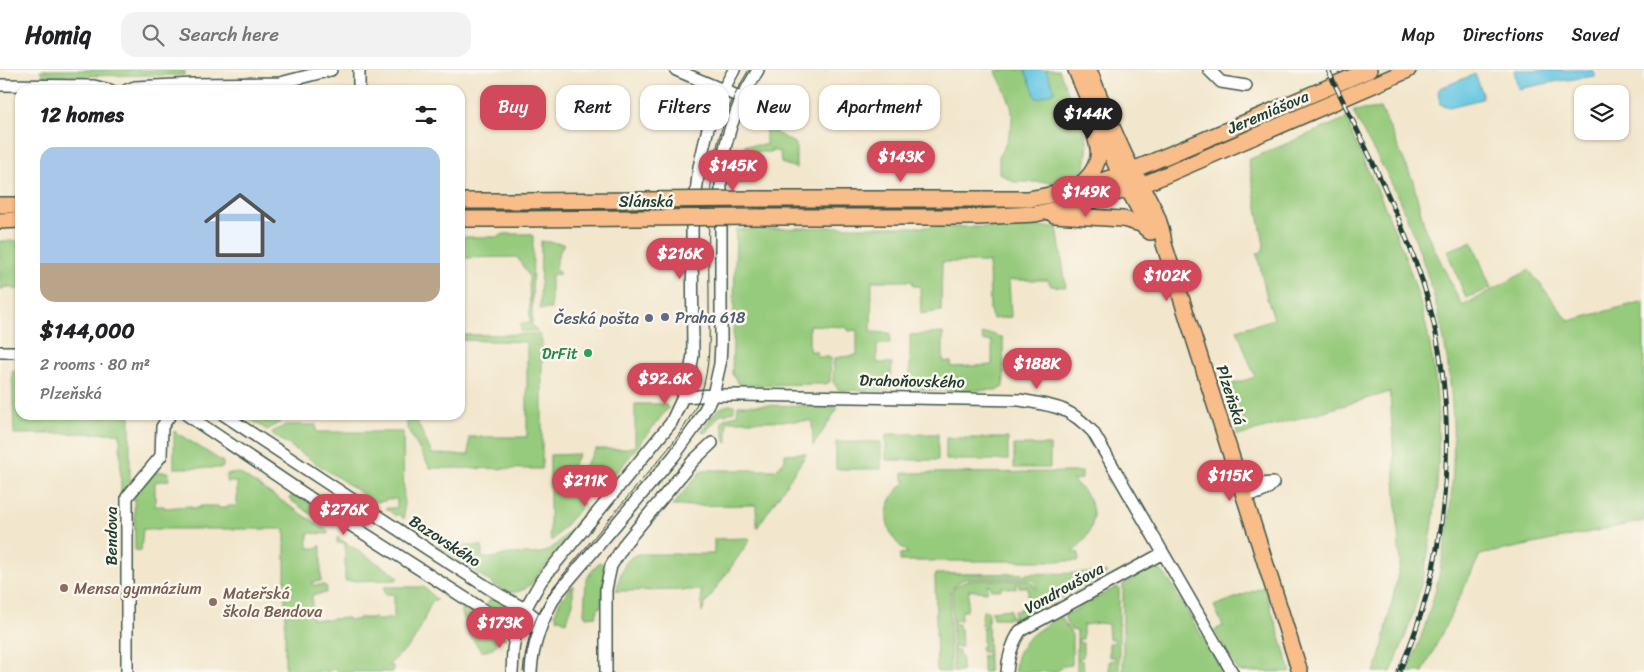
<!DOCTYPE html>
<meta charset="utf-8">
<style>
body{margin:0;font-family:Sriracha,sans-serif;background:#f2f2f2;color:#202124;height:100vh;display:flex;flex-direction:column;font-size:19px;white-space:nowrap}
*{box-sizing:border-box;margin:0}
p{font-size:16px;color:#757577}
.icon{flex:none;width:28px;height:28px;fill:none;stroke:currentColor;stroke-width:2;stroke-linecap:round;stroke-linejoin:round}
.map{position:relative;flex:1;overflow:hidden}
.sheet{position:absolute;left:15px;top:15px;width:450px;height:335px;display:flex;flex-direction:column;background:#fff;border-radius:15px;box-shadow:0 1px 4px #0004}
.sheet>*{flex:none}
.guide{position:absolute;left:480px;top:15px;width:475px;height:45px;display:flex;gap:10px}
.fabs{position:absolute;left:1574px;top:15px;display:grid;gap:10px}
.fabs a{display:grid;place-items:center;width:55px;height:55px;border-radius:10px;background:#fff;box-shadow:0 1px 4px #0004;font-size:25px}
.price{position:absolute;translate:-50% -42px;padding:0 11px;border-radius:18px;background:#d1495b;color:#fff;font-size:16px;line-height:32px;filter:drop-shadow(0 1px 2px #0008)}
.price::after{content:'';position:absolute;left:50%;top:30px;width:15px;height:11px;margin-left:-8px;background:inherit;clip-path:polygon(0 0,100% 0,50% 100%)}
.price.current{background:#222;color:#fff}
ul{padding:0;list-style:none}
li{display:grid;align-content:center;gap:10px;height:265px;padding:0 25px}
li+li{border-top:1px solid #e0e0e0}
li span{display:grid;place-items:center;height:155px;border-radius:15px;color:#555}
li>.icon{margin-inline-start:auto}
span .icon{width:90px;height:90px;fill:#fffc;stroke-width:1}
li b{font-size:21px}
h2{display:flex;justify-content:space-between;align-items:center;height:60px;padding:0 25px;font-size:21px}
.pill{padding:0 18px;border-radius:15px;background:#fff;box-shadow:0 1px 4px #0004;font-size:18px;line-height:45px}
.pill.current{background:#d1495b;color:#fff}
header{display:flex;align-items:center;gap:30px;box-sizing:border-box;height:70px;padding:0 25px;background:#fff;border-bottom:1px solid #e0e0e0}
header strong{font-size:24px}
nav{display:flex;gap:28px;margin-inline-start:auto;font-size:18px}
.search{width:350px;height:45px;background:#f2f2f2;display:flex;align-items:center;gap:12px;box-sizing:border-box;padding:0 18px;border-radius:15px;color:#757577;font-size:19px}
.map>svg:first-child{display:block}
.green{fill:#96ca7c;stroke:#5a8458}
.water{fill:#64c6e2;stroke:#42828b}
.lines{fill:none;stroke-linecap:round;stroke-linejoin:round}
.minor-casing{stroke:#3f564b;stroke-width:14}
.major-casing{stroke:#3f564b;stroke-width:18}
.minor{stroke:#fff;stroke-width:11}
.major{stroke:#f8bd89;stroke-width:15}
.tram{stroke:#1f3d34;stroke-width:1}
.rail-casing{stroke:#1f3d34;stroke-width:5}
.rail{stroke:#fbf7ec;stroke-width:3;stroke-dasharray:9;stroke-linecap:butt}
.major-bridge-casing{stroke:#3f564b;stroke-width:18;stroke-linecap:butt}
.major-bridge{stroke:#f8bd89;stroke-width:15}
.service-dot{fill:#5c6f8a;stroke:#fbf7ec;stroke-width:2}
.leisure-dot{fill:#2e9e5b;stroke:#fbf7ec;stroke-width:2}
.education-dot{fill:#8d6e63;stroke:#fbf7ec;stroke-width:2}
.labels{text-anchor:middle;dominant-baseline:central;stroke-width:5;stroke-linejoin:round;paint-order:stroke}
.street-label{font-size:16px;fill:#1f3d34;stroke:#fbf7ec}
.service-label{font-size:16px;fill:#4e5e75;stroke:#fbf7ec;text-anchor:start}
.leisure-label{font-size:16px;fill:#27864d;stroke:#fbf7ec;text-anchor:end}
.education-label{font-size:16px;fill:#785e54;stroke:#fbf7ec;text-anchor:start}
</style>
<header>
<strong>Homiq</strong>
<div class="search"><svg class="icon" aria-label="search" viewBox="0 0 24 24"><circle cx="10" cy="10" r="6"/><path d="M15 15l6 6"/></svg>Search here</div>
<nav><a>Map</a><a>Directions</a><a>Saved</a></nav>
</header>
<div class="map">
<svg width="1644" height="602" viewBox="0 0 1644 602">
<rect width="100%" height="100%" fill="#fbf7ec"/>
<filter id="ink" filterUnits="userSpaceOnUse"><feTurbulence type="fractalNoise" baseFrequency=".02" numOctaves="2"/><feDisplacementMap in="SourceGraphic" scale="10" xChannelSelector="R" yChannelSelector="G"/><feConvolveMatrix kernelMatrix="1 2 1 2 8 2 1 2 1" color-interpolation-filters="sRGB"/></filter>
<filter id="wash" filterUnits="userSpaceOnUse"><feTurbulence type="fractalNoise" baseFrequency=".0096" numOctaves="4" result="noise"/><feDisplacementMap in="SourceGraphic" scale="20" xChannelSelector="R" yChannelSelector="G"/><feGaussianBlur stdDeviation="1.12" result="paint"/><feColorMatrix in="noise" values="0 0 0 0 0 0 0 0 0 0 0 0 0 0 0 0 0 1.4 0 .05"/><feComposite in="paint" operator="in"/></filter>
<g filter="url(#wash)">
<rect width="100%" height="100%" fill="#f2e6cc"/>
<path class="green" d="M40 0H185L184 5 44 6Z
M995 0H1025L1037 29 1054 21 1046 0H1059L1088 72 1085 99 1077 107 1067 112H1014L999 103V85C1006 78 1014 51 1012 41 1010 29 1000 11 995 0Z
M1381 38 1413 111 1425 159 1462 236 1529 200 1569 251 1644 231V451L1480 485 1423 602H1407C1460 483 1468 334 1429 210 1418 174 1404 138 1387 104 1375 83 1363 63 1353 41Z
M1347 48C1355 78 1369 100 1381 128 1393 156 1405 184 1414 213 1455 335 1443 485 1391 602H1374L1380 588 1400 495 1390 322 1238 366 1223 317 1255 307 1237 260 1274 249 1267 228 1257 183 1262 182 1264 175 1248 90Z
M766 57 796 74V98L781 93 780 82 771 80V82H756L755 86 744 83 745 75H766Z
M834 157H1057L1066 217 1051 216 1048 210H1009L1011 247 993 249 990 241 989 192H942L941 241 921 244 920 216H913L912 211H872L871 262 890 263V274L877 275V293H892L890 319 882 321 839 320 833 312 834 288 857 285V260L849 261 846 257 809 255V281H816L818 287H831L830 312 825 314 748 315 738 313 732 304 736 160Z
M504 164H530L533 166 532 255 537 261H521V253H530L529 206 517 187 460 188V167H498Z
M0 171H20V219H12V217H3V219H0Z
M541 171 564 174C558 182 557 190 556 199L560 204 551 205V239H540Z
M1472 171 1491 218 1466 228 1447 181Z
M943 263V291L951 292 952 297 992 295V271H983L982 264H992L1003 268 1004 311 1003 317 998 320H921L910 315V265Z
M539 264 542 271V399L430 398 407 358V345H414L432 384 469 385V367H527V272L460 270V265Z
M12 301H20V345H23V347H32V346H40L41 347H59V345H68V347H86L87 345H95V347H104L105 345H130V414L123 423 121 424 120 363 14 364Z
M635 334H665L668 338 622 396 601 420 594 421 592 425 582 417 579 404 596 379H623L635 376Z
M729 335H734V341L724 345 722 343 705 363 702 361C710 350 714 338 729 335Z
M738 335 835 336 838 338 813 376 812 351H727V373L725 372 722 352 725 348 737 345Z
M244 345H281L280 352 267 360Z
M286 355H316V362H403L404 449 398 444 396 446 385 438H397V429H386L385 431 375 432 272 364V362Z
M174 361 223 392V397L222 398H174Z
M886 364H938V390H886Z
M946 368H1008V390H946Z
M836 372H881V399H836Z
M1014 375H1050V398H1014Z
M805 383 806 385 757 458 756 435 672 436 702 400H776L785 390V384Z
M579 384C566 407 564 414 584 434L552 471 550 467V385Z
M155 402H169V410L155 412V436H164V438L191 436V438H200V436H218V438H227L228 436H237V412H227V404L239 403 328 461V464L308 463V478H319V476H321V511L312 512V515H324L327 517 326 523 312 525V549L330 550V549L348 548V550H357L358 548H375L376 550H384L385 548H394V524H385L384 517H424L437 530H434L431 533 420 559 412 573 388 596H393V602H341L333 599 328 602H285V459H143L141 481 135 480 134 424Z
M1082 402V409L1072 410C1101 433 1099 459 1073 482L1079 483V491H900V484L908 483C880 462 880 432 907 411L903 410V403Z
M293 423C306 432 323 439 327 455L289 429Z
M587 438 584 448 532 513C522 522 514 525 501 519L434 475 482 476V487C490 491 500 485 509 484 519 483 530 485 540 483 557 481 576 451 587 438Z
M337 467 396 505 398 507 396 510 345 511V473H337Z
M749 468 750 470 705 534 702 543 701 520 616 521C620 507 623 488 638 484H714V469Z
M599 492 606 496 601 537 598 538 596 546 586 547 584 544 586 509Z
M1156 499 1162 501 1169 510 1223 602H1123V514L1147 501Z
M1107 503 1028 545 1016 548H993L991 541 1010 539 1011 547H1014V541H1019V539H1028V517H1019V513H1016V519L1001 517V520H991V516L988 515 987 522 969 520 967 541H962L961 550 953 551 954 554H959V559H961L962 577H954V581H959V586H962V602H953L952 522 955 517 968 510H1028L1033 514 1035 519H1037L1035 513 1029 508H968C960 510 954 515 950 522V602H937L935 504Z
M573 515V533L566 552 557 548 555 543 560 531Z
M1117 517 1119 518V602H1109V591L1115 590V587H1109V573H1114L1115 569H1109L1108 554 1099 553 1083 555V569H1079L1078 572 1083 573V587L1079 588V590L1083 591 1084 602H1077V561L1071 560 1064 546Z
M1264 517 1291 602H1239L1214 560 1223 556 1214 536Z
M492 527 515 542V548L513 549 504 547 486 536Z
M461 533 496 556 506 569C496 566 470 560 465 551 462 546 461 540 460 535Z
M983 541H988L989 602H983V586H981L988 585V582H981V577H983V559L981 558H985V555H981Z
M1061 547 1072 565V595L1063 596 1056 602H1015C1015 571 1037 560 1061 547Z
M472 561 495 569 497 574C492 579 488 582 481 581L469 564V562Z"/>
<path class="water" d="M1025 0H1046L1055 21 1037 29Z
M1514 0H1592L1596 6 1559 11 1518 19Z
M1475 4 1482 22V29L1449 37 1440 34 1438 22 1440 18Z"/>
</g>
<g filter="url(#ink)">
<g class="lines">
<defs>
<path id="minor" d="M359 0V20
M676 0 742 28
M1209 0 1221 12 1246 16
M0 15 94 16 110 20
M127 20 135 17 194 14 280 13 331 0
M0 282H20
M683 327 713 325H741L1020 330C1054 336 1068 336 1093 362L1232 602
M187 345 343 450 496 548 517 559
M224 345 429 480 498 524 525 539 542 553
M1243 424C1256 425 1265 423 1273 413
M1243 424C1253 416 1261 413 1273 413
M517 559 526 558 542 553
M127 602V427L161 386 162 357 170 345
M512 602C513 593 512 583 514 574 516 551 530 531 541 511L671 353 683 327 689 308 693 285 692 158 699 97 711 45 723 20 734 0
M531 602C532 576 543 547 556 525L674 386 695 357 713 325 720 294 721 274C721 236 721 199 721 162 721 132 719 103 726 74 732 48 744 22 758 0
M606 602V519L611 496 626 472 693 391 712 373
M1007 602C1008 587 1012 574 1020 561L1163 483"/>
<path id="major" d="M1076 0 1118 100 1151 162
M1089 0C1100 29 1112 58 1125 86 1139 114 1161 142 1164 174L1300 602
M1075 118C1088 110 1101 94 1098 78 1097 73 1096 68 1094 63
M757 129H1029C1065 123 1098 113 1133 100L1369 0
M460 131H521
M0 135H20
M1054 145 1123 149 1141 154 1150 162
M757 147H978L1035 144 1083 133 1142 115 1161 107 1408 0
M460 149H521
M0 151 20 150"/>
</defs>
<use href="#minor" class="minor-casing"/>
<use href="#major" class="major-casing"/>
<use href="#minor" class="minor"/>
<use href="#major" class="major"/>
<path class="tram" d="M523 602C526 570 536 543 554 516 581 483 608 450 636 417 662 385 693 355 704 314 711 286 709 259 709 231 709 149 702 72 749 0"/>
<defs>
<path id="rail" d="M1328 0C1361 69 1397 137 1422 210 1462 334 1452 484 1399 602"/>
</defs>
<use href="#rail" class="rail-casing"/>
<use href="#rail" class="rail"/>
<defs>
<path id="major-bridge" d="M521 131 757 129
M521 149 757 147"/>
</defs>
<use href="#major-bridge" class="major-bridge-casing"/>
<use href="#major-bridge" class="major-bridge"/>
</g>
</g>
<g class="service-dot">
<circle cx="665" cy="247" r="5"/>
<circle cx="649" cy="248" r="5"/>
</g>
<circle class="leisure-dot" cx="588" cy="283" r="5"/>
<g class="education-dot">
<circle cx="64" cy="518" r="5"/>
<circle cx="213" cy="532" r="5"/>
</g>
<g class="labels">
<g class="street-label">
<text transform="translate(1268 42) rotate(-23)">Jeremiášova</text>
<text x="646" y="131">Slánská</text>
<text transform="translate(912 311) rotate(1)">Drahoňovského</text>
<text transform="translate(1231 325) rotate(72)">Plzeňská</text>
<text transform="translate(111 466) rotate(-90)">Bendova</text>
<text transform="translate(445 471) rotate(33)">Bazovského</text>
<text transform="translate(1064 518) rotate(-29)">Vondroušova</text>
</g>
<g class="service-label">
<text x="675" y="247">Praha 618</text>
<text x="639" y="248" text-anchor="end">Česká pošta</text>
</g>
<g class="leisure-label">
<text x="578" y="283">DrFit</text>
</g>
<g class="education-label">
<text x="74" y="518">Mensa gymnázium</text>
<text x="223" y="523">Mateřská<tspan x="223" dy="18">škola Bendova</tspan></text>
</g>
</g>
</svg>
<div class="fabs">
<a><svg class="icon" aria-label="layers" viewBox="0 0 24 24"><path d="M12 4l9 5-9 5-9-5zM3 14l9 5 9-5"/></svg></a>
</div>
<b class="price current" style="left:1088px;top:70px">$144K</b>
<b class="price" style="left:901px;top:113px">$143K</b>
<b class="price" style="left:733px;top:122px">$145K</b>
<b class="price" style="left:1086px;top:148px">$149K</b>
<b class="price" style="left:680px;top:210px">$216K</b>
<b class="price" style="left:1167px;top:232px">$102K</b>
<b class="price" style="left:1037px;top:320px">$188K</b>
<b class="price" style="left:665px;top:335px">$92.6K</b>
<b class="price" style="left:1230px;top:432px">$115K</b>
<b class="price" style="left:585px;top:437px">$211K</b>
<b class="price" style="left:344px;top:466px">$276K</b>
<b class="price" style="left:500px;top:579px">$173K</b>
<div class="guide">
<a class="pill current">Buy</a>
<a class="pill">Rent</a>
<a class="pill">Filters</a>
<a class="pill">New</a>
<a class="pill">Apartment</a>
</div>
<section class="sheet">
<h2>12 homes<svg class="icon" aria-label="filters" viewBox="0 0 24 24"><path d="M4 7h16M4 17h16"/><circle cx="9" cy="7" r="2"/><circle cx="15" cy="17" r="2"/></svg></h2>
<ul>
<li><span style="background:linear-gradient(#a9c7e8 75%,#b9a48a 0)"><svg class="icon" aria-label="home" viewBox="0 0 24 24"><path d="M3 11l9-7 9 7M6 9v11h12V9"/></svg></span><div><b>$144,000</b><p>2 rooms · 80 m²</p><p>Plzeňská</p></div></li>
</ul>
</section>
</div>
